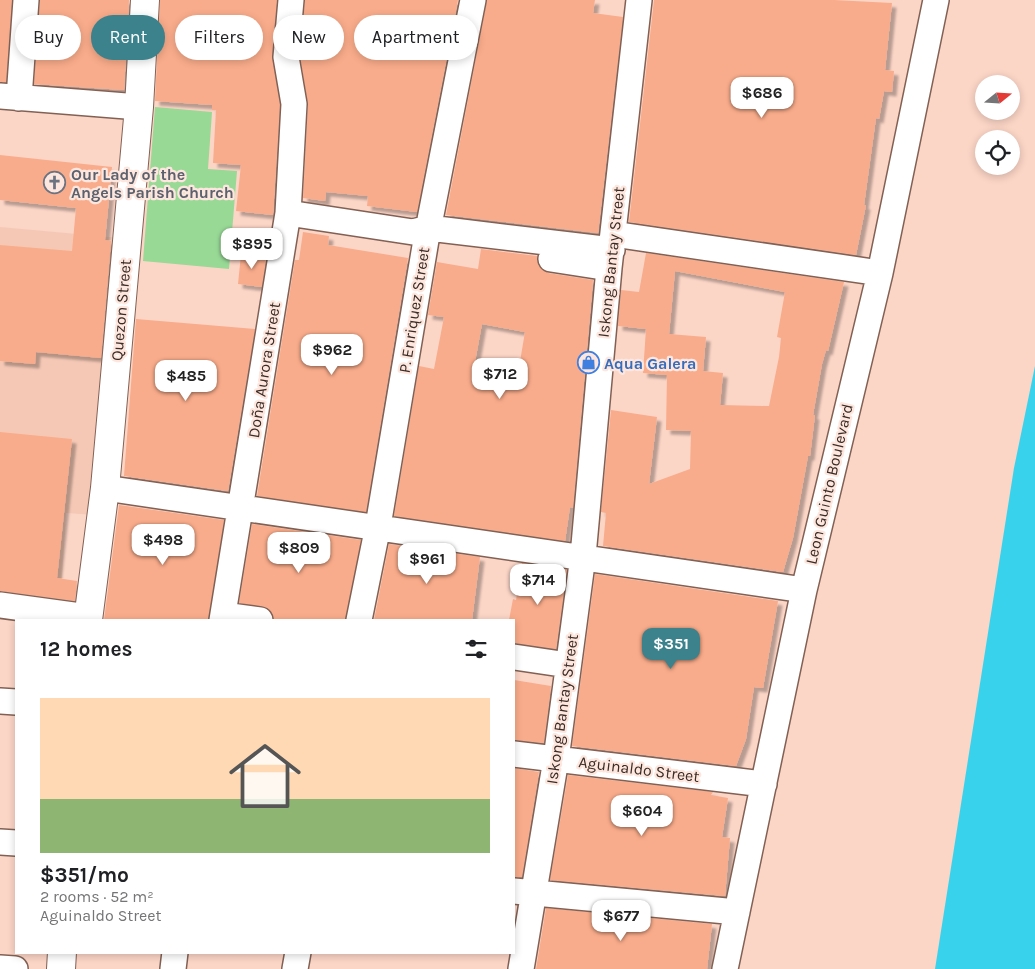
<!DOCTYPE html>
<meta charset="utf-8">
<style>
body{margin:0;font-family:Karla,sans-serif;background:#f6f6f6;color:#202124;height:100vh;display:flex;flex-direction:column;font-size:19px;white-space:nowrap}
*{box-sizing:border-box;margin:0}
p{font-size:16px;color:#757577}
.icon{flex:none;width:28px;height:28px;fill:none;stroke:currentColor;stroke-width:2;stroke-linecap:round;stroke-linejoin:round}
.map{position:relative;flex:1;overflow:hidden}
.panel{position:absolute;left:15px;top:619px;width:500px;height:335px;display:flex;flex-direction:column;background:#fff;border-radius:0px;box-shadow:0 2px 8px #0003}
.panel>*{flex:none}
.top-card{position:absolute;left:15px;top:15px;width:500px;height:45px;display:flex;gap:10px}
.needle{width:32px;rotate:72deg}
.tools{position:absolute;left:975px;top:75px;display:grid;gap:10px}
.tools a{display:grid;place-items:center;width:45px;height:45px;border-radius:50%;background:#fff;box-shadow:0 2px 8px #0003;font-size:25px}
.price{position:absolute;translate:-50% -42px;padding:0 11px;border-radius:10px;background:#fff;color:#222;font-size:16px;line-height:32px;filter:drop-shadow(0 1px 2px #0008)}
.price::after{content:'';position:absolute;left:50%;top:30px;width:15px;height:11px;margin-left:-8px;background:inherit;clip-path:polygon(0 0,100% 0,50% 100%)}
.price.on{background:#3b828c;color:#fff}
ul{padding:0;list-style:none}
li{display:grid;align-content:center;gap:10px;height:265px;padding:0 25px}
li span{display:grid;place-items:center;height:155px;border-radius:0px;color:#555}
li>.icon{margin-inline-start:auto}
span .icon{width:90px;height:90px;fill:#fffc;stroke-width:1}
li b{font-size:21px}
h2{display:flex;justify-content:space-between;align-items:center;height:60px;padding:0 25px;font-size:21px}
.tag{padding:0 18px;border-radius:22px;background:#fff;box-shadow:0 2px 8px #0003;font-size:18px;line-height:45px}
.tag.on{background:#3b828c;color:#fff}
.map>svg:first-child{display:block}
.built{fill:#f5c8b5}
.green{fill:#98d996}
.water{fill:#39d2ec}
.building{fill:#f9ac8b;fill-rule:evenodd;filter:url(#shadow)}
.lines{fill:none;stroke-linecap:round;stroke-linejoin:round}
.minor-casing{stroke:#826154;stroke-width:28}
.major-casing{stroke:#826154;stroke-width:30}
.minor{stroke:#fff;stroke-width:25}
.major{stroke:#fff;stroke-width:28}
.labels{text-anchor:middle;dominant-baseline:central;stroke-width:4.5;stroke-linejoin:round;paint-order:stroke}
.worship-label{font-size:16px;font-weight:bold;fill:#5b616d;stroke:#fde6dd;text-anchor:start}
.street-label{font-size:16px;fill:#3a2b25;stroke:#fde6dd}
.shop-label{font-size:16px;font-weight:bold;fill:#366cbe;stroke:#fde6dd;text-anchor:start}
</style>
<div class="map">
<svg width="1035" height="969" viewBox="0 0 1035 969">
<defs>
<filter id="shadow"><feDropShadow dx="4.5" dy="4.5" stdDeviation="1" flood-color="#0004"/></filter>
</defs>
<rect width="100%" height="100%" fill="#fbd5c6"/>
<path class="built" d="M0 227 121 238 96 515 66 513 62 579 0 574Z"/>
<path class="green" d="M155 107 212 112 208 169 237 171 229 269 143 261Z"/>
<path class="water" d="M1035 366V969H935L1014 468Z"/>
<path class="building" d="M0 0H12L6 82H0Z
M40 0H129L124 90 34 84Z
M160 0H277L272 56 280 105 273 215 236 211 241 165 213 163 216 110H212V105L155 101Z
M305 0H458L417 212 367 206 368 196 326 192 325 201 303 198 308 105 300 56Z
M487 0H595L593 13 623 17 598 233 446 215Z
M654 0H834L892 3 885 70 894 71 892 92 884 91 879 119 876 118 864 205H866L856 255 629 222Z
M0 155 112 167 105 240 111 241 101 358 36 352 35 364 0 361V245L72 251 76 208 0 200Z
M303 232 329 236 328 245 408 258 366 512 257 496 295 260H299Z
M481 249 537 256 538 265 548 273 593 280 573 508 570 507 565 541 394 516 419 366 434 369 444 317 428 315 437 262 478 269ZM482 324 525 332 516 385 472 378Z
M646 253 844 282 828 351 826 350 822 364 813 415H815L810 456H808L793 538 783 572 603 546 606 513 601 512 611 410 657 417 649 484 690 469 691 431 666 430 667 375 643 373 646 329 618 326 621 290 639 292ZM675 271 785 292 777 337 781 338 779 357 769 406 720 405 723 373 703 371 706 337 669 334Z
M241 254 266 257 262 287 238 284Z
M136 319 255 329 228 491 124 476Z
M0 432 72 439 57 578 77 581 75 601 0 591Z
M119 505 224 520 208 620H104Z
M252 524 361 540 345 620H274L268 608 239 603Z
M389 544 480 557 472 620H374Z
M522 563 567 570 556 649 514 643V620H509L513 599 516 600Z
M595 574 778 601 763 688 754 687 746 739 736 766 572 746Z
M514 680 551 686 544 743 514 740Z
M514 768 539 772 522 877H514Z
M568 775 713 792 711 795 728 798 722 837 730 838 725 896 550 880Z
M546 908 712 924 707 969H536Z"/>
<g class="lines">
<defs>
<path id="minor" d="M0 96 139 107
M19 98 26 0
M288 213 413 232 429 228 612 250
M613 234 880 273
M551 259 609 268
M105 488 804 590
M0 605 88 617
M223 615 260 620
M222 620 288 213 294 104 286 57 291 0
M359 620 378 526 426 240 473 0
M514 657 568 665
M0 701 16 702
M514 754 764 784
M0 842 16 843
M514 891 737 912
M0 968 15 969
M173 969 175 952
M295 969 298 952
M521 969 556 759 583 556 609 268 639 0
M725 969 804 590 880 273 936 0"/>
<path id="major" d="M88 620 105 488 139 107 145 0
M61 969 62 952"/>
</defs>
<use href="#minor" class="minor-casing"/>
<use href="#major" class="major-casing"/>
<use href="#minor" class="minor"/>
<use href="#major" class="major"/>
</g>
<defs>
<symbol id="church-ring" viewBox="-11 -11 22 22"><circle r="9.5" fill="#fde6dd" stroke="#6b7280" stroke-width="1.5"/><path d="M-1.2-6h2.4v3.5h3.3v2.4h-3.3V6h-2.4V-.1h-3.3v-2.4h3.3Z" fill="#6b7280"/></symbol>
<symbol id="shop-ring" viewBox="-11 -11 22 22"><circle r="9.5" fill="#fde6dd" stroke="#3f7fe0" stroke-width="1.5"/><path d="M-5-2.5h2.3a2.7 3.5 0 0 1 5.4 0H5L5.5 6h-11ZM-1.5-2.5h3a1.5 2.3 0 0 0-3 0Z" fill="#3f7fe0"/></symbol>
</defs>
<g fill-rule="evenodd">
<use href="#church-ring" x="42" y="170" width="25" height="25"/>
<use href="#shop-ring" x="576" y="350" width="25" height="25"/>
</g>
<g class="labels">
<g class="worship-label">
<text x="71" y="174">Our Lady of the<tspan x="71" dy="18">Angels Parish Church</tspan></text>
</g>
<g class="street-label">
<text transform="translate(611 262) rotate(-84)">Iskong Bantay Street</text>
<text transform="translate(121 310) rotate(-85)">Quezon Street</text>
<text transform="translate(414 310) rotate(-81)">P. Enriquez Street</text>
<text transform="translate(264 370) rotate(-81)">Doña Aurora Street</text>
<text transform="translate(829 484) rotate(-77)">Leon Guinto Boulevard</text>
<text transform="translate(562 709) rotate(-82)">Iskong Bantay Street</text>
<text transform="translate(639 769) rotate(7)">Aguinaldo Street</text>
</g>
<g class="shop-label">
<text x="604" y="363">Aqua Galera</text>
</g>
</g>
</svg>
<div class="tools">
<a><svg class="needle" viewBox="-14 -14 28 28"><path d="M0-13l5 13h-10z" fill="#e53935"/><path d="M0 13l5-13h-10z" fill="#757577"/></svg></a>
<a><svg class="icon" aria-label="locate" viewBox="0 0 24 24"><circle cx="12" cy="12" r="6"/><path d="M12 2v4M12 18v4M2 12h4M18 12h4"/></svg></a>
</div>
<b class="price" style="left:762px;top:119px">$686</b>
<b class="price" style="left:252px;top:270px">$895</b>
<b class="price" style="left:332px;top:376px">$962</b>
<b class="price" style="left:500px;top:400px">$712</b>
<b class="price" style="left:186px;top:402px">$485</b>
<b class="price" style="left:163px;top:566px">$498</b>
<b class="price" style="left:299px;top:574px">$809</b>
<b class="price" style="left:427px;top:585px">$961</b>
<b class="price" style="left:538px;top:606px">$714</b>
<b class="price on" style="left:671px;top:670px">$351</b>
<b class="price" style="left:642px;top:837px">$604</b>
<b class="price" style="left:621px;top:942px">$677</b>
<div class="top-card">
<a class="tag">Buy</a>
<a class="tag on">Rent</a>
<a class="tag">Filters</a>
<a class="tag">New</a>
<a class="tag">Apartment</a>
</div>
<section class="panel">
<h2>12 homes<svg class="icon" aria-label="filters" viewBox="0 0 24 24"><path d="M4 7h16M4 17h16"/><circle cx="9" cy="7" r="2"/><circle cx="15" cy="17" r="2"/></svg></h2>
<ul>
<li><span style="background:linear-gradient(#ffd9b3 65%,#8fb573 0)"><svg class="icon" aria-label="home" viewBox="0 0 24 24"><path d="M3 11l9-7 9 7M6 9v11h12V9"/></svg></span><div><b>$351/mo</b><p>2 rooms · 52 m²</p><p>Aguinaldo Street</p></div></li>
</ul>
</section>
</div>
